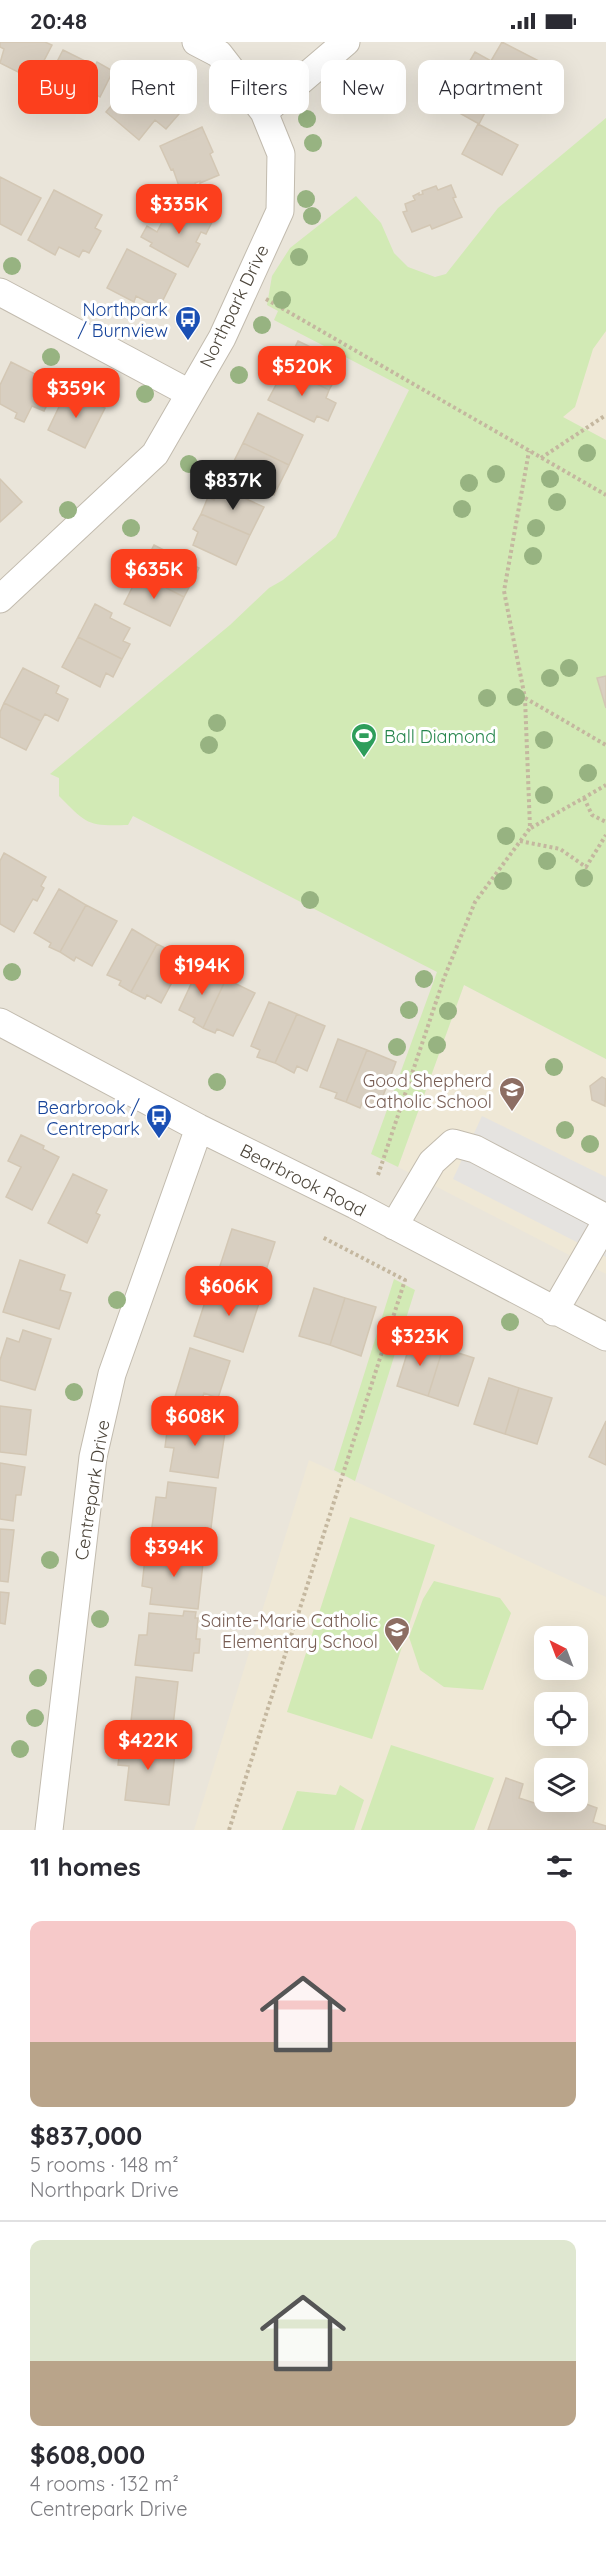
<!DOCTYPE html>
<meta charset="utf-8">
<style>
body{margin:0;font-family:Quicksand,sans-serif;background:#f2f2f3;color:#2b2b33;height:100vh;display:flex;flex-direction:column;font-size:22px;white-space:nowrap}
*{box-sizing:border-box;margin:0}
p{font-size:20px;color:#7c7c81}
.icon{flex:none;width:33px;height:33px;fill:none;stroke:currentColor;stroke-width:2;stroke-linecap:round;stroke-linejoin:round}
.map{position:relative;height:1788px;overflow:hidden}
.panel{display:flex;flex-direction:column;background:#fff;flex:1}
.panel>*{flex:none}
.top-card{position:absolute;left:18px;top:18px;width:570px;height:54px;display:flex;gap:12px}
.needle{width:39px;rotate:318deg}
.buttons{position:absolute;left:534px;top:1584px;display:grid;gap:12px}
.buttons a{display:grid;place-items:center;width:54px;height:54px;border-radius:12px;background:#fff;box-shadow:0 6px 24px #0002;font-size:30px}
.price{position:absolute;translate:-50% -51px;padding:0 14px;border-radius:12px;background:#fc3f1d;color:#fff;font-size:20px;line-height:39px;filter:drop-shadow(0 2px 3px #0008)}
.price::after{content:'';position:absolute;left:50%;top:36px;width:18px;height:14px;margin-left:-9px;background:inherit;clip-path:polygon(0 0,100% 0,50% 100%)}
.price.selected{background:#222;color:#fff}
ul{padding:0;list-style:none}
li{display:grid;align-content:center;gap:12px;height:318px;padding:0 30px}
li+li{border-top:2px solid #e1e1e2}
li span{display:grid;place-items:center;height:186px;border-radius:12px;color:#555}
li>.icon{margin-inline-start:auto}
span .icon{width:108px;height:108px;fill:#fffc;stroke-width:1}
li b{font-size:26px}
h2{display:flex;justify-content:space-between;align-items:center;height:72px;padding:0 30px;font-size:26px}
.pill{padding:0 21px;border-radius:12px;background:#fff;box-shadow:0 6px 24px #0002;font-size:21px;line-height:54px}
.pill.selected{background:#fc3f1d;color:#fff}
.status{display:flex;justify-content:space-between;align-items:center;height:42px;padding:0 30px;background:#fff;direction:ltr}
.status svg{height:16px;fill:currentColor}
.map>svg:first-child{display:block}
.residential{fill:#eae5da;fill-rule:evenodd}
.education{fill:#efe8d6;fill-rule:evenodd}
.green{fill:#d2eab5}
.parking{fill:#e5e3e0}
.building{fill:#d8cfc1;stroke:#d3c7b4;stroke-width:1.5}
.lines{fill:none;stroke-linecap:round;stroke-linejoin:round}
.minor-casing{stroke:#c2bbae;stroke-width:29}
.path{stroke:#c4b79f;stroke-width:4;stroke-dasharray:3 3;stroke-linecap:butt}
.minor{stroke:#fff;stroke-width:27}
.tree{fill:#97b381}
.labels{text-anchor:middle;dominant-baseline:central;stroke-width:6;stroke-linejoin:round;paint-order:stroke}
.street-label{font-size:18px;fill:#4b4439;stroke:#fff}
.transit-label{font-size:18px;fill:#164399;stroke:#fff;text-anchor:end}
.leisure-label{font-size:18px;fill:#27864d;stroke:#fff;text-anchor:start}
.education-label{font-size:18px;fill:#785e54;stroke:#fff;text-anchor:end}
</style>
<div class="status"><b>20:48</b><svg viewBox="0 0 49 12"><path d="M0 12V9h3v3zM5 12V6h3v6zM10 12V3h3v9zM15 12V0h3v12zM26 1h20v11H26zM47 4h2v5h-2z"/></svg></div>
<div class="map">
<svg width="606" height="1788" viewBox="0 0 606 1788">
<rect width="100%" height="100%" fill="#f6f3ec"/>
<path class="residential" d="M0 0H606V1788H0ZM544 1594H578V1628H544ZM544 1660H578V1694H544ZM544 1726H578V1760H544Z"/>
<path class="education" d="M606 245V398L544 366Z
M464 943 606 1017V1232L398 1125Z
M309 1418 606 1555V1788H194ZM544 1594H578V1628H544ZM544 1660H578V1694H544ZM544 1726H578V1760H544Z"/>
<path class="green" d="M606 76V289L593 307 575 365 563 375 606 398V1017L464 943 398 1125 371 1112 437 930 133 774 128 783C87 784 88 783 59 754V736L50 732 230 583 269 546 283 538 336 495 409 348 274 278 278 269 267 263 272 234 290 206 356 154 381 181 394 211 408 225 435 235 446 232 498 166Z
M394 1237 415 1248 355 1439 334 1428Z
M350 1475 435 1503 372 1697 287 1670Z
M434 1539 500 1556 511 1571 483 1648 444 1645 420 1628 409 1595 423 1557Z
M391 1703 494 1736 474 1788H361Z
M340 1743 364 1758 354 1788H282L297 1749 336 1753Z"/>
<path class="parking" d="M482 1074 606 1135V1215L453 1137Z"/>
<path class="building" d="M0 0H45L52 3 34 38 0 21 4 7 0 5Z
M502 0 539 19 516 59 512 57 509 62 502 58 505 53 494 48 491 54 493 55 479 82 454 68 466 46 462 44 472 24 468 22 475 10 491 19Z
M63 8 95 24 97 20 113 29 100 55 88 48 81 61 45 43Z
M133 38 163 62 171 53 185 65 166 87 155 78 139 98 106 70Z
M478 82 518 103 502 133 462 112Z
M202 85 213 110 210 112 219 133 200 141V139L195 141 199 151 191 154 187 147 181 150 173 127 171 128 160 104Z
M0 135 41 156 21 193 0 182Z
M451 143 456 155 453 156 462 175 432 187 430 183 412 190 403 170 407 169 405 162 415 158 413 154 419 151V153L423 152 422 149 436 144 438 148Z
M54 148 102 173 95 186 101 189 89 211 83 208 79 215 59 205 55 213 28 198Z
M186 163 213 178 206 192 201 190 196 200 200 202 188 225 150 204 152 201 141 195 147 184 157 190 168 169 179 175Z
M127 207 176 232 159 266 136 254 134 260 107 246Z
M298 299 344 321 329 348 285 326Z
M11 320 57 343 44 369 32 364 24 380 15 376 17 371 0 362V343Z
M285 326 329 348 326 356 336 361 328 379 317 374 314 380 268 358Z
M67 348 105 366 85 406 48 388Z
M258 371 303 393 289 423 243 401Z
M243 401 289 423 274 453 228 431Z
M0 437 22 460 0 480Z
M220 445 264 465 250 493 201 472 208 455 214 458Z
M201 472 250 493 236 523 193 503 198 490 193 487Z
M154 503 199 526 184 555 139 532Z
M139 532 184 555 170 584 124 562Z
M95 562 112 571 110 576 130 586 123 599 130 602 122 617 78 595Z
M78 595 122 617 113 635 106 631 100 645 62 625Z
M23 626 59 644 56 651 68 657 58 679 45 672 41 679 4 661Z
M606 634V666L597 636Z
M4 661 41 679 26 708 0 695V670Z
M4 811 46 835 41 844 44 846 37 859 33 857 14 890 0 882V819Z
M59 847 86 863 60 910 49 905 51 901 34 891Z
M86 863 117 879 92 924 76 915 74 919 60 910Z
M132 887 157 902 131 950 119 943 121 939 107 933Z
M157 902 185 916 161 961 147 953 145 957 131 950Z
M199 925 226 937 203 986 193 980 195 976 179 968Z
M226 937 255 951 233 994 217 987 215 991 203 986Z
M269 960 297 972 275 1021 257 1015 260 1008 251 1004Z
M297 972 325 984 307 1029 297 1024 294 1031 275 1021Z
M338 997 367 1008 346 1060 335 1056 337 1051 320 1045Z
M367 1008 396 1020 378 1067 362 1061 360 1066 346 1060Z
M602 1035 606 1037 605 1064 592 1058 590 1044Z
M21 1093 44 1104 43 1107 59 1115 32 1168 6 1155 21 1125 8 1119Z
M73 1132 107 1148 96 1171 100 1173 87 1201 48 1181Z
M232 1187 275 1200 262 1241 219 1227Z
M20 1218 65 1233 60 1248 71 1251 59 1287 3 1270Z
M221 1239 262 1252 243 1310 194 1294 205 1260 213 1262Z
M314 1246 345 1256 330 1303 299 1294Z
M345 1256 376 1265 361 1314 330 1303Z
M23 1288 51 1297 35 1348 0 1338V1318L7 1296 19 1300Z
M412 1296 443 1306 428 1354 397 1344Z
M190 1306 230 1319 218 1356 204 1351 200 1363 175 1355Z
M443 1306 474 1316 458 1364 428 1354Z
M489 1336 519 1346 505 1392 474 1382Z
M519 1346 552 1356 537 1402 505 1392Z
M0 1364 31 1368 26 1413 0 1410Z
M169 1374 226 1384 218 1436 170 1429 174 1406 165 1405Z
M606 1379V1423L589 1415Z
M0 1421 25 1425 21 1453H16L13 1479 0 1477Z
M168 1440 216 1446 209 1502 153 1495 151 1492 156 1455 166 1456Z
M0 1487 14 1488 8 1540 0 1539Z
M146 1507 204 1512 198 1567 150 1562 152 1546 142 1544Z
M0 1550 9 1551 5 1582 0 1581Z
M184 1569 196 1570 195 1576H198L196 1597H200L199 1611H194L192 1629 135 1623 139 1593H147L149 1571 183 1574Z
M136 1635 178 1640 173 1684 131 1679Z
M121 1697 176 1703 169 1763 125 1758 129 1724 118 1723Z
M506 1736 523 1742 519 1756 556 1768 559 1760 578 1759 597 1766 593 1780 606 1784V1788H488Z"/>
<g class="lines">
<defs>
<path id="minor" d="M264 70 346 0
M0 250 189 351
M0 557 155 412 222 296 280 169 281 112 264 70 219 12 196 0
M0 980 199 1086 355 1163 606 1295
M394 1184 432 1120 453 1101 475 1107 606 1176
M554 1270 606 1180
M49 1788 93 1415 112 1332 199 1086"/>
</defs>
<use href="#minor" class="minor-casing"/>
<path class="path" d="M266 257 606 453
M541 416 606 373
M525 656 606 703
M584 756 592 773 606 780
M531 786 606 743
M520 799 560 807 586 825 606 793
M378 1133 444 936 475 860 530 786 525 656 504 549 529 409
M229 1788 405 1238 322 1195"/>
<use href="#minor" class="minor"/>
</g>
<g class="tree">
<circle cx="307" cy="77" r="9"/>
<circle cx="313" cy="101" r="9"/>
<circle cx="306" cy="157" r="9"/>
<circle cx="312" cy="174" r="9"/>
<circle cx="299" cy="215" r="9"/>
<circle cx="12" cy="224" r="9"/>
<circle cx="282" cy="258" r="9"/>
<circle cx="262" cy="283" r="9"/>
<circle cx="51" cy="315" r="9"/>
<circle cx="239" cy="333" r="9"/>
<circle cx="145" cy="352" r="9"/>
<circle cx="587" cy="411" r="9"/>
<circle cx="189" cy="422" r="9"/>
<circle cx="496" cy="432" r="9"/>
<circle cx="550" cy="437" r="9"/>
<circle cx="469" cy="441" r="9"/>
<circle cx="557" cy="460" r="9"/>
<circle cx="462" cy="467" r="9"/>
<circle cx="68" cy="468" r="9"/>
<circle cx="131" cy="486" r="9"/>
<circle cx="536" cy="486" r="9"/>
<circle cx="533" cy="514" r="9"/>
<circle cx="569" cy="626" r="9"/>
<circle cx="550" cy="636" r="9"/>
<circle cx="516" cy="655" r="9"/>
<circle cx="487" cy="656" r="9"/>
<circle cx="217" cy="681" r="9"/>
<circle cx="544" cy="698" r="9"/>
<circle cx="209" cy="703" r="9"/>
<circle cx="588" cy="731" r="9"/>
<circle cx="544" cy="753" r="9"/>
<circle cx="506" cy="794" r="9"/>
<circle cx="547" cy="819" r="9"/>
<circle cx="584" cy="836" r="9"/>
<circle cx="503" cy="839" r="9"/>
<circle cx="310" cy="858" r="9"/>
<circle cx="12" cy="930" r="9"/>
<circle cx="424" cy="937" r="9"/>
<circle cx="409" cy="968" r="9"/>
<circle cx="448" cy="969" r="9"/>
<circle cx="437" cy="1003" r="9"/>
<circle cx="397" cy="1005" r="9"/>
<circle cx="554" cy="1025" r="9"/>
<circle cx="217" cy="1040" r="9"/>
<circle cx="565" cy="1088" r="9"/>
<circle cx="590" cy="1102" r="9"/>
<circle cx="117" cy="1258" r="9"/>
<circle cx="510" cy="1280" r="9"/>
<circle cx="74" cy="1350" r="9"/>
<circle cx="50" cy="1518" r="9"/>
<circle cx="100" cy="1577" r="9"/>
<circle cx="38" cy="1636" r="9"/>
<circle cx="35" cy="1676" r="9"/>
<circle cx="20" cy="1707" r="9"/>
</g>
<defs>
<symbol id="bus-pin" viewBox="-11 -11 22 30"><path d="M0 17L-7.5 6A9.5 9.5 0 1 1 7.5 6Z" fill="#1a4fb4" stroke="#fff"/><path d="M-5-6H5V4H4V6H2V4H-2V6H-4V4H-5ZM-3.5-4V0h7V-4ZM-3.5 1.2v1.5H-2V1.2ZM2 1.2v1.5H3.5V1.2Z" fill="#fff"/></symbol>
<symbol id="stadium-pin" viewBox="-11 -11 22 30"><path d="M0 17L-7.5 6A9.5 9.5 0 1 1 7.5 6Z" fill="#2e9e5b" stroke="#fff"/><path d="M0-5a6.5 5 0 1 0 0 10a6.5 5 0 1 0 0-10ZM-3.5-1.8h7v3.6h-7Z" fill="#fff"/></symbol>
<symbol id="school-pin" viewBox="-11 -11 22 30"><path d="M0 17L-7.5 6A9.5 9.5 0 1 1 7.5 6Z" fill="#8d6e63" stroke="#fff"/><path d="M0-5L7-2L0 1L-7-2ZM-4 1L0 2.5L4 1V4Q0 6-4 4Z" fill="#fff"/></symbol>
</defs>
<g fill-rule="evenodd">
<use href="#bus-pin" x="173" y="262" width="30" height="40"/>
<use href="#stadium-pin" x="349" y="679" width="30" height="40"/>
<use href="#school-pin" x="497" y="1033" width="30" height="40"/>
<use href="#bus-pin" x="144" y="1060" width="30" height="40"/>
<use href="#school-pin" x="382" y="1573" width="30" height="40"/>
</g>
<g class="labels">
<g class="street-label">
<text transform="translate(234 264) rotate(-64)">Northpark Drive</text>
<text transform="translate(303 1138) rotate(27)">Bearbrook Road</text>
<text transform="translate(92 1448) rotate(-81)">Centrepark Drive</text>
</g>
<g class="transit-label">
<text x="168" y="267">Northpark<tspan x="168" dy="21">/ Burnview</tspan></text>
<text x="140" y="1065">Bearbrook /<tspan x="140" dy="21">Centrepark</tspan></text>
</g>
<g class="leisure-label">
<text x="384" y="694">Ball Diamond</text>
</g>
<g class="education-label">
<text x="492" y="1038">Good Shepherd<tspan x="492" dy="21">Catholic School</tspan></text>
<text x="378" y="1578">Sainte-Marie Catholic<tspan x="378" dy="21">Elementary School</tspan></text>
</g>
</g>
</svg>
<div class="buttons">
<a><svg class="needle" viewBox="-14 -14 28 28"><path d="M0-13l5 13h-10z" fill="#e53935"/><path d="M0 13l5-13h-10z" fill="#7c7c81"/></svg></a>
<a><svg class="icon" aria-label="locate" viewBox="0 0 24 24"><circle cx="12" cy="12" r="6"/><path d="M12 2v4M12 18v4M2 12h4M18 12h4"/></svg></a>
<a><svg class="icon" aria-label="layers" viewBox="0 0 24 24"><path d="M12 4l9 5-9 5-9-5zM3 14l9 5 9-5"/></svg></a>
</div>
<b class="price" style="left:179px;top:193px">$335K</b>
<b class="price" style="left:302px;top:355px">$520K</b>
<b class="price" style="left:76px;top:377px">$359K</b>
<b class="price selected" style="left:233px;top:469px">$837K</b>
<b class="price" style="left:154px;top:558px">$635K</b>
<b class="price" style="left:202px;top:954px">$194K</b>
<b class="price" style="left:229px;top:1275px">$606K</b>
<b class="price" style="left:420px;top:1325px">$323K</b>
<b class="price" style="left:195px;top:1405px">$608K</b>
<b class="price" style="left:174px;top:1536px">$394K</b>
<b class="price" style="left:148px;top:1729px">$422K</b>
<div class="top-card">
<a class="pill selected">Buy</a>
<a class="pill">Rent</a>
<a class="pill">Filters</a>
<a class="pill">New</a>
<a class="pill">Apartment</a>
</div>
</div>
<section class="panel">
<h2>11 homes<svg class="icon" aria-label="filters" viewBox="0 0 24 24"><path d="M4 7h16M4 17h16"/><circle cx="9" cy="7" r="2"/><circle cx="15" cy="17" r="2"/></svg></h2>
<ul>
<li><span style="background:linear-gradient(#f6c9c9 65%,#b9a48a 0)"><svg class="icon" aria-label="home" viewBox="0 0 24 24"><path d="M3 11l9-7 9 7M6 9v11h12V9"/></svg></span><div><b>$837,000</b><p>5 rooms · 148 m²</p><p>Northpark Drive</p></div></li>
<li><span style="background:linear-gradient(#dfe7d0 65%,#b9a48a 0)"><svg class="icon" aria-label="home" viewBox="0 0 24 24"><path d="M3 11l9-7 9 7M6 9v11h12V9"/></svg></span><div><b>$608,000</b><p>4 rooms · 132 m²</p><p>Centrepark Drive</p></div></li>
</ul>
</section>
